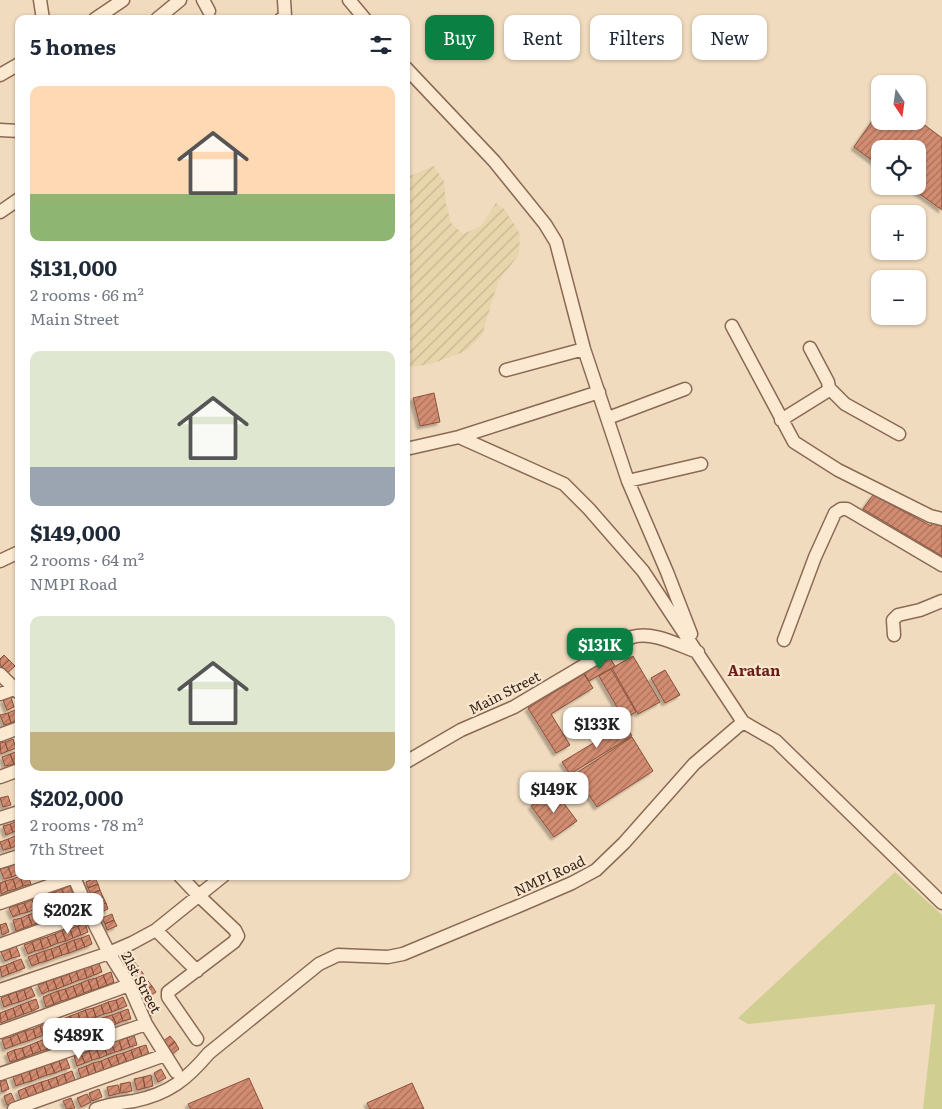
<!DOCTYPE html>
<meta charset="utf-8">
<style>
body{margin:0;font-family:Literata,serif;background:#f6f6f7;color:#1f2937;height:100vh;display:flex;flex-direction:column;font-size:19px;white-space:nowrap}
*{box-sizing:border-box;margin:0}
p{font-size:16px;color:#747a83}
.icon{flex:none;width:28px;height:28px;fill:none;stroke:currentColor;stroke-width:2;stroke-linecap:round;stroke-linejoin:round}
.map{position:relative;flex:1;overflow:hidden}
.drawer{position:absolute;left:15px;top:15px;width:395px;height:865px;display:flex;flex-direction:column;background:#fff;border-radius:10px;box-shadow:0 1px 4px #0004}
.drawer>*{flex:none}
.banner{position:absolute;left:425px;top:15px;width:441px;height:45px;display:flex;gap:10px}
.needle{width:32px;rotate:167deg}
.buttons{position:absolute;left:871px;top:75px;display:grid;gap:10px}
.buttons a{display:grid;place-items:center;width:55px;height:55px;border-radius:10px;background:#fff;box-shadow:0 1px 4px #0004;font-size:25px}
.price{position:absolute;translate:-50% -42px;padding:0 11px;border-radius:10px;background:#fff;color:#222;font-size:16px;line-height:32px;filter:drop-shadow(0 1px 2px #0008)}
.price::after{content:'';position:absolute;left:50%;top:30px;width:15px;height:11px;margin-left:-8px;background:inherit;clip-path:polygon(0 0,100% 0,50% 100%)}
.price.on{background:#0b8043;color:#fff}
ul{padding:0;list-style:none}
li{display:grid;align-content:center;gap:10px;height:265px;padding:0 15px}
li span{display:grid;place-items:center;height:155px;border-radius:10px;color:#555}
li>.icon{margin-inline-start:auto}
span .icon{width:90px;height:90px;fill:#fffc;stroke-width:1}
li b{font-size:21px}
h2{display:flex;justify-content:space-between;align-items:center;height:60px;padding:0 15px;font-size:21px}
.pill{padding:0 18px;border-radius:10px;background:#fff;box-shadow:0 1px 4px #0004;font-size:18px;line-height:45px}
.pill.on{background:#0b8043;color:#fff}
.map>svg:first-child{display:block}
.farmland{fill:url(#farmland-furrows)}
.green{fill:#d0ce91}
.building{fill:url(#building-hatch);stroke:#8c4f39;filter:url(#shadow)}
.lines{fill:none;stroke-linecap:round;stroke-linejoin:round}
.minor-casing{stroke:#8b6a55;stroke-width:15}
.minor{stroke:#fbe9d2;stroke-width:12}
.labels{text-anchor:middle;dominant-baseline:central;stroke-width:4.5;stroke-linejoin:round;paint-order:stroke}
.street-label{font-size:14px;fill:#39251b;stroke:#f8e6ce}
.neighbourhood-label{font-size:15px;font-weight:bold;fill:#691d17;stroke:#f8e6ce}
</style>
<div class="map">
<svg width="942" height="1109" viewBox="0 0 942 1109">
<defs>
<pattern id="farmland-furrows" width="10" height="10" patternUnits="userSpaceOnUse" patternTransform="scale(1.25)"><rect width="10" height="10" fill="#e7d5ab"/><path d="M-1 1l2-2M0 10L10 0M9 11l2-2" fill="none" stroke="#c7b793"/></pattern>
<pattern id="building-hatch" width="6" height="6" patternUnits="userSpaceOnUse" patternTransform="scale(1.25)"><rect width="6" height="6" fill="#d28c71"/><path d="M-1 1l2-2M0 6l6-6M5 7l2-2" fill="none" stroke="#ab725c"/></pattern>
<filter id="shadow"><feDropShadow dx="-3" dy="3" stdDeviation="1" flood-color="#0004"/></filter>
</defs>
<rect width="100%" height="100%" fill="#f1dbbe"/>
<path class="farmland" d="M434 166 444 181 446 204 451 223 463 234 481 226 496 203 505 210 520 234 519 254 498 282 482 335 466 351 431 364 406 368V173L410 176Z"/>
<path class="green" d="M895 872 942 915V1109H923L935 1004 748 1024 738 1018Z"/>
<path class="building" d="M880 110V121L918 120 942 138V210L909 186H918V149H880V166L854 147Z
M434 393 440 422 420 426 413 398Z
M873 495 931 526 934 520 942 522V556L863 509Z
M4 655 9 660 2 667 0 665V659Z
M633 656 660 702 638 714 612 668Z
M610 658 615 666 589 681 584 673Z
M9 660 15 666 7 673 2 667Z
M611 669 636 712 624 719 599 676Z
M665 670 680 695 665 703 651 678Z
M584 674 593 688 551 714 570 745 556 753 528 708Z
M11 697 14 707 7 710 3 700Z
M15 710 19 720 11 723 8 713Z
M8 713 11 723 4 725 0 715Z
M625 724 632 736 570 774 562 762Z
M632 737 653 771 597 807 575 774Z
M13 739 16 748 8 751 5 742Z
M5 742 8 751 1 754 0 743Z
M18 751 19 762 14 764 10 754Z
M10 754 14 764 5 766 2 757Z
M554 790 577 821 554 837 531 806Z
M8 796 11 805 3 807 0 798Z
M18 821 19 831 13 832 10 824Z
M10 824 13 832 6 835 3 826Z
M15 836 18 845 11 848 8 839Z
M8 839 11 848 3 850 0 842Z
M15 864 19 874 12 877 8 867Z
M8 867 12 877 4 879 0 869Z
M20 876 23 886 16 889 13 879Z
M20 876H28L31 884 23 886Z
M95 878 98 884 88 888 86 882Z
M13 879 16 889 8 891 5 881Z
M5 881 8 891 1 894 0 883Z
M98 884 100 890 91 894 88 888Z
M70 886 73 895 65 898 62 889Z
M62 889 65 898 58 901 55 892Z
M100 890 103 897 94 901 91 894Z
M55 892 58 901 50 904 47 894Z
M47 894 50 904 43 906 39 897Z
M39 897 43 906 35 909 32 900Z
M103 897 106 903 96 907 94 901Z
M74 899 77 909 70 912 66 902Z
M32 900 35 909 28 912 24 903Z
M66 902 70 912 62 914 59 904Z
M24 903 28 912 20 914 17 905Z
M106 903 108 909 99 913 96 907Z
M59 904 62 914 55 917 51 907Z
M17 905 20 914 13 917 9 908Z
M51 907 55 917 47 920 43 910Z
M43 910 47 920 39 922 36 912Z
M36 912 39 922 32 925 28 915Z
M112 914 114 920 105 924 102 918Z
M28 915 32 925 24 928 21 918Z
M21 918 24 928 16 931 13 920Z
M114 920 117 926 107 930 105 924Z
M6 923 9 932 2 935 0 925Z
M85 923 88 932 81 935 78 926Z
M78 926 81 935 73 938 70 929Z
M70 929 73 938 66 941 62 931Z
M62 931 66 941 58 943 55 934Z
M55 934 58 943 51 946 47 937Z
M89 935 92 944 85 947 81 938Z
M47 937 51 946 43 949 40 939Z
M81 938 85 947 77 950 74 940Z
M40 939 43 949 35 951 32 942Z
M74 940 77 950 69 953 66 943Z
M32 942 35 951 28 954 24 945Z
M66 943 69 953 62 955 59 946Z
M16 946 20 956 12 958 9 949Z
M59 946 62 955 54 958 51 949Z
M9 949 12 958 5 961 1 952Z
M51 949 54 958 47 961 44 951Z
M44 951 47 961 39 963 36 954Z
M36 954 39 963 32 966 28 957Z
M132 958 136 964 127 970 123 964Z
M21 959 25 968 17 971 13 962Z
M13 962 17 971 9 974 6 965Z
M99 963 102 972 94 975 91 966Z
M136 964 140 969 131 975 127 970Z
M6 965 9 974 2 977 0 967Z
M91 966 94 975 87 978 84 968Z
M84 968 87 978 79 980 76 971Z
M140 969 144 975 135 981 131 975Z
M76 971 79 980 72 983 69 974Z
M111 972 114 982 107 985 103 975Z
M69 974 72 983 64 986 61 977Z
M103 975 107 985 99 988 96 978Z
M144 975 148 981 140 987 135 981Z
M61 977 64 986 57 989 53 979Z
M96 978 99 988 92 990 88 980Z
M53 979 57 989 49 991 46 982Z
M88 980 92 990 84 993 81 983Z
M148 981 152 986 143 992 140 987Z
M46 982 49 991 42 994 38 985Z
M81 983 84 993 77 996 73 986Z
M73 986 77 996 69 999 65 989Z
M152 986 156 992 147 998 143 992Z
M31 987 35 996 27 999 24 990Z
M65 989 69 999 61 1001 58 991Z
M24 990 27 999 19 1002 16 992Z
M58 991 61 1001 54 1004 50 994Z
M16 992 19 1002 12 1004 8 995Z
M50 994 54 1004 46 1007 43 997Z
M8 995 12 1004 4 1007 1 998Z
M123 997 127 1006 119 1009 116 1000Z
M36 999 39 1008 32 1011 28 1002Z
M116 1000 119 1009 112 1012 108 1002Z
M28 1002 32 1011 24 1014 20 1005Z
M108 1002 112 1012 104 1014 101 1005Z
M151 1003 157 1011 150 1016 144 1008Z
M20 1005 24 1014 16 1017 13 1008Z
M101 1005 104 1014 96 1017 93 1008Z
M13 1008 16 1017 8 1020 5 1011Z
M93 1008 96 1017 89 1020 85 1010Z
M128 1009 131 1019 123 1021 120 1012Z
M85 1010 89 1020 81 1022 78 1013Z
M5 1011 8 1020 1 1023 0 1013Z
M120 1012 123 1021 116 1024 112 1015Z
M78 1013 81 1022 74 1025 70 1016Z
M112 1015 116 1024 108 1027 105 1017Z
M70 1016 74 1025 66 1028 63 1019Z
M105 1017 108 1027 101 1029 97 1020Z
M97 1020 101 1029 93 1032 90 1023Z
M55 1021 58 1030 51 1033 47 1023Z
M47 1023 51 1033 43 1035 40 1026Z
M90 1023 93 1032 85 1035 82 1025Z
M82 1025 85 1035 78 1037 74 1028Z
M40 1026 43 1035 36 1038 33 1029Z
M74 1028 78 1037 70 1040 67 1031Z
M33 1029 36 1038 28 1041 25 1031Z
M25 1031 28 1041 21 1043 17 1034Z
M17 1034 21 1043 13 1046 10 1037Z
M60 1034 64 1043 56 1046 53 1037Z
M134 1035 137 1045 130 1047 127 1038Z
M170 1036 175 1042 167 1048 162 1042Z
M10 1037 13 1046 5 1049 2 1039Z
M53 1037 56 1046 48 1049 45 1039Z
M127 1038 130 1047 122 1050 119 1040Z
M45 1039 48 1049 41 1051 37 1042Z
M119 1040 122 1050 115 1052 111 1043Z
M37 1042 41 1051 33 1054 30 1045Z
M175 1042 179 1049 171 1055 167 1048Z
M111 1043 115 1052 107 1055 104 1046Z
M30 1045 33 1054 25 1057 22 1048Z
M146 1045 149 1054 142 1056 139 1047Z
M104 1046 107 1055 100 1058 96 1048Z
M139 1047 142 1056 134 1059 131 1050Z
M22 1048 25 1057 17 1060 14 1050Z
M96 1048 100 1058 92 1060 89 1051Z
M14 1050 17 1060 10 1062 7 1053Z
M131 1050 134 1059 127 1062 123 1053Z
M89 1051 92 1060 85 1063 81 1054Z
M123 1053 127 1062 119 1064 116 1055Z
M81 1054 85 1063 77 1066 74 1056Z
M116 1055 119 1064 112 1067 108 1058Z
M66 1058 70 1068 62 1070 59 1061Z
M108 1058 112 1067 104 1070 101 1061Z
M59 1061 62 1070 55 1073 51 1064Z
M101 1061 104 1070 96 1073 93 1063Z
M93 1063 96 1073 89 1075 86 1066Z
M51 1064 55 1073 47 1075 44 1066Z
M44 1066 47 1075 39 1078 36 1069Z
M86 1066 89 1075 81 1078 78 1069Z
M36 1069 39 1078 32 1081 29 1071Z
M161 1069 166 1078 158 1082 154 1073Z
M29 1071 32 1081 24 1083 21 1074Z
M72 1071 75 1080 67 1083 64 1074Z
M21 1074 24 1083 16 1086 13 1077Z
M64 1074 67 1083 59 1086 56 1077Z
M151 1075 153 1086 145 1088 143 1077Z
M56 1077 59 1086 52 1089 48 1080Z
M143 1077 145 1088 137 1090 134 1079Z
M249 1078 263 1109H191L188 1104Z
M6 1080 9 1089 2 1092 0 1082Z
M48 1080 52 1089 44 1092 41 1082Z
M41 1082 44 1092 37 1094 33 1085Z
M130 1082 132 1091 121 1093 120 1084Z
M412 1083 424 1109H370L367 1103Z
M33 1085 37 1094 29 1097 25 1088Z
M118 1085 120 1093 109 1096 107 1087Z
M25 1088 29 1097 21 1100 18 1091Z
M99 1089 102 1097 92 1101 89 1093Z
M11 1093 15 1102 7 1105 4 1096Z
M87 1094 91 1102 81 1107 77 1098Z
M71 1098 75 1108 67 1109 63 1101Z"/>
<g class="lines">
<defs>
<path id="minor" d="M40 0 43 19
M203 0 209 11
M349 0 365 19
M95 19 123 0
M157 19 180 0
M281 19 285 16 284 0
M406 68 494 161 545 224 556 242 584 349 628 481 667 572 691 634
M0 75 19 64
M0 130 19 131
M0 212 19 199
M732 326 794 442 838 470 930 516 942 519
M506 370 584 349
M829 388 845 404 899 434
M608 418 685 389
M781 420 826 392 829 388 828 382 810 348
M459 437 564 484 589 509 643 571 743 722 776 741 942 903
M406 449 459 437 599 392
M628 481 701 464
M0 561 19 552
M894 635 893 620 898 615 920 610 942 601
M784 640 815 557 835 513 841 509H847L942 565
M0 674 19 693
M0 694 14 689
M0 735 19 728
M406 762 461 730 514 707 632 637C654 631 677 645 698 652
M0 777 19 770
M0 818 19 812
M0 862 19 856
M180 876 198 895 235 930 238 936 234 942 168 992V997L197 1039
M74 877 89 913 109 953 129 985 146 1024 176 1072
M0 903 74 877
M156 930 197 971
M0 945 89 913
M0 990 109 953 132 943 156 930 223 876
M0 1032 129 985
M0 1074 146 1024
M14 1109 165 1055
M96 1109C108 1104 121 1103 134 1101 169 1094 187 1079 209 1053L319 964 338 955 388 957 403 954 521 905 572 883 596 870 624 843 694 764 743 722"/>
</defs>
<use href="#minor" class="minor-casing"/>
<use href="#minor" class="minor"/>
</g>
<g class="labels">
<g class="street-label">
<text transform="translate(504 692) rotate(-27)">Main Street</text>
<text transform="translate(549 875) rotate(-25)">NMPI Road</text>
<text transform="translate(142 982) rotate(62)">21st Street</text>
</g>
<g class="neighbourhood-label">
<text x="754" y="669">Aratan</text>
</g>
</g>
</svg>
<div class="buttons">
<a><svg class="needle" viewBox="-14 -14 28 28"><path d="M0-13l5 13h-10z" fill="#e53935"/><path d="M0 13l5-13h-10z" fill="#747a83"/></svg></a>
<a><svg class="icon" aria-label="locate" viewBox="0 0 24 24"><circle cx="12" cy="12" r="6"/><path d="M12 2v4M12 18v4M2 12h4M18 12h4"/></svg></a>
<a>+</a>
<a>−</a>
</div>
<b class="price on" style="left:600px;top:670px">$131K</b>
<b class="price" style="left:597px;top:749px">$133K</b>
<b class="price" style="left:554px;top:814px">$149K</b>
<b class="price" style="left:68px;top:935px">$202K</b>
<b class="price" style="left:79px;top:1060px">$489K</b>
<div class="banner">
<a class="pill on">Buy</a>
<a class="pill">Rent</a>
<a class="pill">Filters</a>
<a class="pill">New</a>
</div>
<section class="drawer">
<h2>5 homes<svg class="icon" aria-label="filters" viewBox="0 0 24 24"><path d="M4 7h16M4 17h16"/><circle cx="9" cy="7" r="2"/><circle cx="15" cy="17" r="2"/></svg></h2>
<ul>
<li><span style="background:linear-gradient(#ffd9b3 70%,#8fb573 0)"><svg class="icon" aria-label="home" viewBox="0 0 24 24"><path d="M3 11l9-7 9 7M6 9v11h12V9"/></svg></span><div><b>$131,000</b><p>2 rooms · 66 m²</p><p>Main Street</p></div></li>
<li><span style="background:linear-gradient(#dfe7d0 75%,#9aa5b1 0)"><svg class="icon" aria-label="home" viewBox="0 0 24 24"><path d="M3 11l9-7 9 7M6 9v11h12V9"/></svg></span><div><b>$149,000</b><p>2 rooms · 64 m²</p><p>NMPI Road</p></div></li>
<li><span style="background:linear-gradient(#dfe7d0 75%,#c2b280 0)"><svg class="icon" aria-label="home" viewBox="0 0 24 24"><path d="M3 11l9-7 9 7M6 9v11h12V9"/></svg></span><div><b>$202,000</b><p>2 rooms · 78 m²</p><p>7th Street</p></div></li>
</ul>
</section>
</div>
